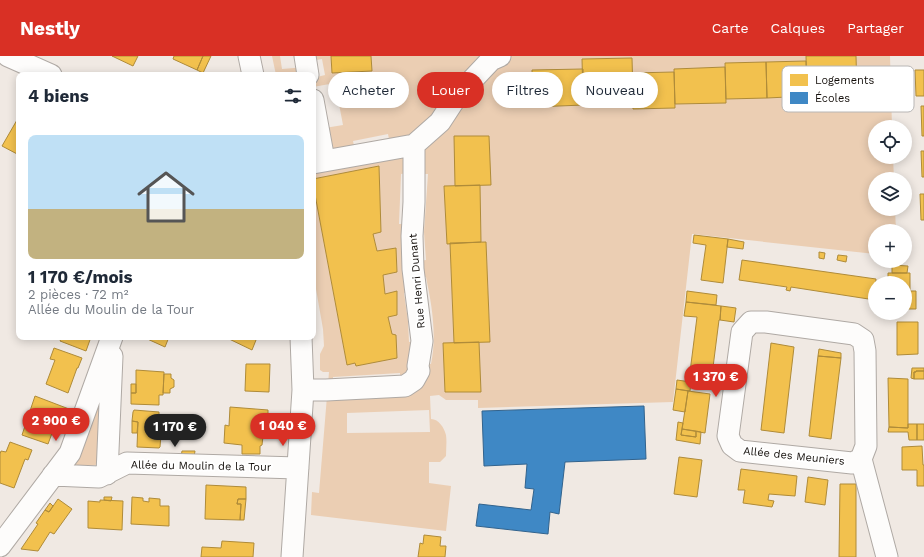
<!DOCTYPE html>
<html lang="fr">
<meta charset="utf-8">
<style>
body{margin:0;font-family:"Work Sans",sans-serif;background:#f6f6f7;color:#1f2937;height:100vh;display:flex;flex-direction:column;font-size:15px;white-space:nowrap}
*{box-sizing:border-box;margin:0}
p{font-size:13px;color:#747a83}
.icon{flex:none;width:22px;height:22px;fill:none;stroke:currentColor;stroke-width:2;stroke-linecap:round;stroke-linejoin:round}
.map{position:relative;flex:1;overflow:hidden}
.side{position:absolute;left:16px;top:16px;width:300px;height:268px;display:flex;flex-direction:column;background:#fff;border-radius:8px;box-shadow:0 2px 10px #0003}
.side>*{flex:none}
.banner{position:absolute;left:328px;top:16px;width:380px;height:36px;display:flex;gap:8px}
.tools{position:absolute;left:868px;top:64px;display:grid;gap:8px}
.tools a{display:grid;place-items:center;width:44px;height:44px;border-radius:50%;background:#fff;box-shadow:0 2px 10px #0003;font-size:20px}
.price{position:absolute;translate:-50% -34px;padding:0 9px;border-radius:14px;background:#d93025;color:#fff;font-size:13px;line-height:26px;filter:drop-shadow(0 1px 2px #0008)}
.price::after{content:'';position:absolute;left:50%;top:24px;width:12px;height:9px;margin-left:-6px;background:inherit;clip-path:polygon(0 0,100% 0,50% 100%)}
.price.selected{background:#222;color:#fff}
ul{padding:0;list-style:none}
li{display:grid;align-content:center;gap:8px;height:212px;padding:0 12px}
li+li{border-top:1px solid #e0e1e3}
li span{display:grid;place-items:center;height:124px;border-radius:8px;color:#555}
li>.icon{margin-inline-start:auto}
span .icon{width:72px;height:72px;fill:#fffc;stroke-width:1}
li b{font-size:17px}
h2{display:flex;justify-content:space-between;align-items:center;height:48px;padding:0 12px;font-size:17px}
.chip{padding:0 14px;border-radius:18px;background:#fff;box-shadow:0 2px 10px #0003;font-size:14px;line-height:36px}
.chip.selected{background:#d93025;color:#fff}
header{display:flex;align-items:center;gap:24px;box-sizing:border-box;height:56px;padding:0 20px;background:#d93025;color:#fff}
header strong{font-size:19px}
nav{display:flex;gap:22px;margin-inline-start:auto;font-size:14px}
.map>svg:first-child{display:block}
.green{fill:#ebceb3;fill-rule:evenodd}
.homes{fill:#f2c14e;stroke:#af8b39}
.schools{fill:#3f88c5;stroke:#32638d}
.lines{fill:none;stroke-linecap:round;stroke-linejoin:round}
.minor-casing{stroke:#afa9a4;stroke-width:23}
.minor{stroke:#fdfcfb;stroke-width:21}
.labels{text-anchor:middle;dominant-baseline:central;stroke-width:4;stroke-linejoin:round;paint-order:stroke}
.street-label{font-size:11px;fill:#120d09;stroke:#fff}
.key{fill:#fff;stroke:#b8b6b5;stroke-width:1}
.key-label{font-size:11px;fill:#120d09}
</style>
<header>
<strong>Nestly</strong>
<nav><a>Carte</a><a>Calques</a><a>Partager</a></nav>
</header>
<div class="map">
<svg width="924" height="501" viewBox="0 0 924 501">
<rect width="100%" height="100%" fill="#f0e9e3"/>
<path class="green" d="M272 0H280L282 13 306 11 307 15 284 19H276Z
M305 0H331L332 17 372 15 371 0H814L806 5 725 7V11L674 13V16L632 17 631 2 583 3V13L532 15 533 51 583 49V40L633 38 634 53 675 52V48L726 47V43L807 40V37L856 0H890L892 71H875V101H893L894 123H875V153H895L896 175H875V198L692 178 673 346 478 352V344H446L439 339 430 340 431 363C439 363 444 372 446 379 447 386 446 393 446 400L440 406H429V427L451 430 446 475 311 459 312 436 319 437 329 316H323L320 314V298L324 290 323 273 313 216V128L347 309 355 307 356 310 397 302 396 280 392 278 388 261 397 259V235L385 238 383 219 397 216 396 192 377 195 373 178 381 176 379 110 313 123V81L319 73 343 69 335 27 313 31V22L325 19 322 3 305 6ZM388 78 391 93 356 99 353 85ZM414 116V118H428L424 176 426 204 413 206V168H399L401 118ZM480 129 481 186H486L490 285 479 286 481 336H445L443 287H454L450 187H447L444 130ZM415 221H426C432 250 437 279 431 308L419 306 422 285 409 286 408 265 404 237 416 235ZM400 317V330L333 334V321ZM429 354 430 376 347 377V357Z
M97 351H100L98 408 95 409 77 410 75 407Z"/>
<path class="homes" d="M112 0H138L133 10Z
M174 0H203L197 14 173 3Z
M203 0H211L203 17 197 14Z
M331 0H371L372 15 332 17Z
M806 0H856L857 35 807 37Z
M632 2 633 38 583 40 582 3Z
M806 5 807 40 767 42 766 6Z
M766 6 767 42 726 43 725 7Z
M725 11 726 47 675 48 674 13Z
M583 13 584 49 533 51 532 14Z
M915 14H924V40H916Z
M674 16 675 52 633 53 632 17Z
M921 50H924V80H922Z
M17 64 19 65V99L2 90Z
M454 80H489L491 129 455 130Z
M921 95H924V121H922Z
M379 110 381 176 373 178 377 195 396 192 397 216 383 219 385 238 397 235V259L388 261 392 278 396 279 397 302 356 310 355 307 347 309 313 128V123Z
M480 129 481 186 447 188 444 130Z
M920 138H924V164H921Z
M694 179 728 183 723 227 701 224 706 189 693 187Z
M728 183 744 186 743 193 727 191Z
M486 186 490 286 454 287 450 187Z
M819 196 825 197 824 203 819 202Z
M838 199 847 200 846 206 837 204Z
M742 204 876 223 875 244 791 231 790 235 786 234 787 231 739 224Z
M892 209 908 210 907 217H892Z
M888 217H910V248H905V227H888Z
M687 235 717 239 716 249 686 246Z
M910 235H916V253H905V248H910Z
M686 246 721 250 720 264H719L712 319 690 316 697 261 684 260Z
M721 250 736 252 734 266 720 264Z
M897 266H918V298L897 299Z
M62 281H91L86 295 60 285Z
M143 281H169L165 291Z
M225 281H249L256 284 252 294Z
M479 286 481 336H445L443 287Z
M771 287 794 291 784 377 761 374Z
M54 292 82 302 78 312H77L68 337 46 328 55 304 50 303Z
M819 293 841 297V302L818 300Z
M818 300 841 302 831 383 809 380Z
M246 308H270L269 336 245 335Z
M912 312H924V315H916V316H914V323L911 322Z
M136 314 164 316 163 339H159V349L131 348V337H136Z
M916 315H924V323H914V316H916Z
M164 318H171V322L174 324V331L170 333V337H163Z
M888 322 908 323V372L889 371Z
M677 324 691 326 690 335 676 333Z
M131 328H136V337H131Z
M676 333 688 335 685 356 673 354Z
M688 335 710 338 705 377 682 373Z
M35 340 69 353 65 363 58 361 48 388 22 379Z
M230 351 268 354V373L264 372 262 389 260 390V398H242V389L224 387 225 369 229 370Z
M134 354 159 356V366H162L160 391 159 392 137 391 138 366 132 365 133 356Z
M132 365 138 366 137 377H132Z
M678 366 683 367 681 379 696 381V375L701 376 700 388 676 384Z
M908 368H917V384H909L908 376H888L889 371 908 372Z
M917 368H924V384H917Z
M682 373 696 375V381L681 379Z
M10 386 32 394 28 404 25 403 14 432 0 427V398L1 395 6 396Z
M922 390 923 409H924V430H917V414H902V391Z
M182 395H195L194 401H181Z
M679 401 702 404 697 441 674 438Z
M741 413 797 420 795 440 769 438 768 444 774 445 772 451 743 447 745 434H738Z
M808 421 828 424 825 449 805 446Z
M840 428H856V501H839Z
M206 429 246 431V443H238L237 448H241L240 464 205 463Z
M104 441H112L111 445 104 444Z
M132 441 143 442V445L149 446V442L160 443V450H169V470L131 468Z
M58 443 72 453 54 478 50 476 38 495 21 493 38 468 36 467 45 454 49 456Z
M238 443H246L244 464H240L241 448H237Z
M100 444 123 445 122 474 88 472V445L100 446Z
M50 447 53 450 49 456 45 454Z
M424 479 441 481 440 490H446L445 501H418L420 487 423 488Z
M222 485 254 487 253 501H201L202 491 221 492Z"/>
<path class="schools" d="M644 350 646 403 565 406 559 458 550 456 548 478 476 470 479 448 531 454 534 433 525 432 527 408 484 410 482 355Z"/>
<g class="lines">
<defs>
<path id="minor" d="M8 0 51 19
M249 0 253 19
M305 0 308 19
M313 44 324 104
M313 107 414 89
M303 334H326L405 330 414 324 419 315 418 310 422 285 413 213 412 180 414 146V89L440 66 457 40 491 4 500 0
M861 403 852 407 740 395 732 389 728 380 742 276 751 266H766L854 278 863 284 865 295 866 390 861 403 887 501
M107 418 112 300
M53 419 99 421 127 407 298 412
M0 490 70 397 112 281
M292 501 303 334 301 281"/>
</defs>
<use href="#minor" class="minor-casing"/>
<use href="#minor" class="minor"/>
</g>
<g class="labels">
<g class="street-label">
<text transform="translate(417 225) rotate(-95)">Rue Henri Dunant</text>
<text transform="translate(794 400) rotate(6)">Allée des Meuniers</text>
<text transform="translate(201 410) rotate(1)">Allée du Moulin de la Tour</text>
</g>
</g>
<rect x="782" y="10" width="132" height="46" rx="6" class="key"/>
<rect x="790" y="18" width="18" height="12" fill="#f2c14e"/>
<rect x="790" y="36" width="18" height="12" fill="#3f88c5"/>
<g class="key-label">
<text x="815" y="28">Logements</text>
<text x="815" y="46">Écoles</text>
</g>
</svg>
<div class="tools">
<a><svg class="icon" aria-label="locate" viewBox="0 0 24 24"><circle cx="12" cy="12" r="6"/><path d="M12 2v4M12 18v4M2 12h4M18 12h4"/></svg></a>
<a><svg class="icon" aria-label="layers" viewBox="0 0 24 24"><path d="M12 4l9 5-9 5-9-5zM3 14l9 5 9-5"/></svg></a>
<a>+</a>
<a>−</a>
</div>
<b class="price" style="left:716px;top:342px">1 370 €</b>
<b class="price" style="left:56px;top:386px">2 900 €</b>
<b class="price" style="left:283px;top:391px">1 040 €</b>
<b class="price selected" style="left:175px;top:392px">1 170 €</b>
<div class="banner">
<a class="chip">Acheter</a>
<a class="chip selected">Louer</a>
<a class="chip">Filtres</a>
<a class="chip">Nouveau</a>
</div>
<section class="side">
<h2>4 biens<svg class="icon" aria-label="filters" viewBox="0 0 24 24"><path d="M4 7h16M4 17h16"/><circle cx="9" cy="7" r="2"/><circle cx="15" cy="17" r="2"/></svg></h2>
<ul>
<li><span style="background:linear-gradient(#bfe0f5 60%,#c2b280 0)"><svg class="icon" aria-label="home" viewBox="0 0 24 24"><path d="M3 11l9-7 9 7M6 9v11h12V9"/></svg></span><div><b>1 170 €/mois</b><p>2 pièces · 72 m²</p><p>Allée du Moulin de la Tour</p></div></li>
</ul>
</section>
</div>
